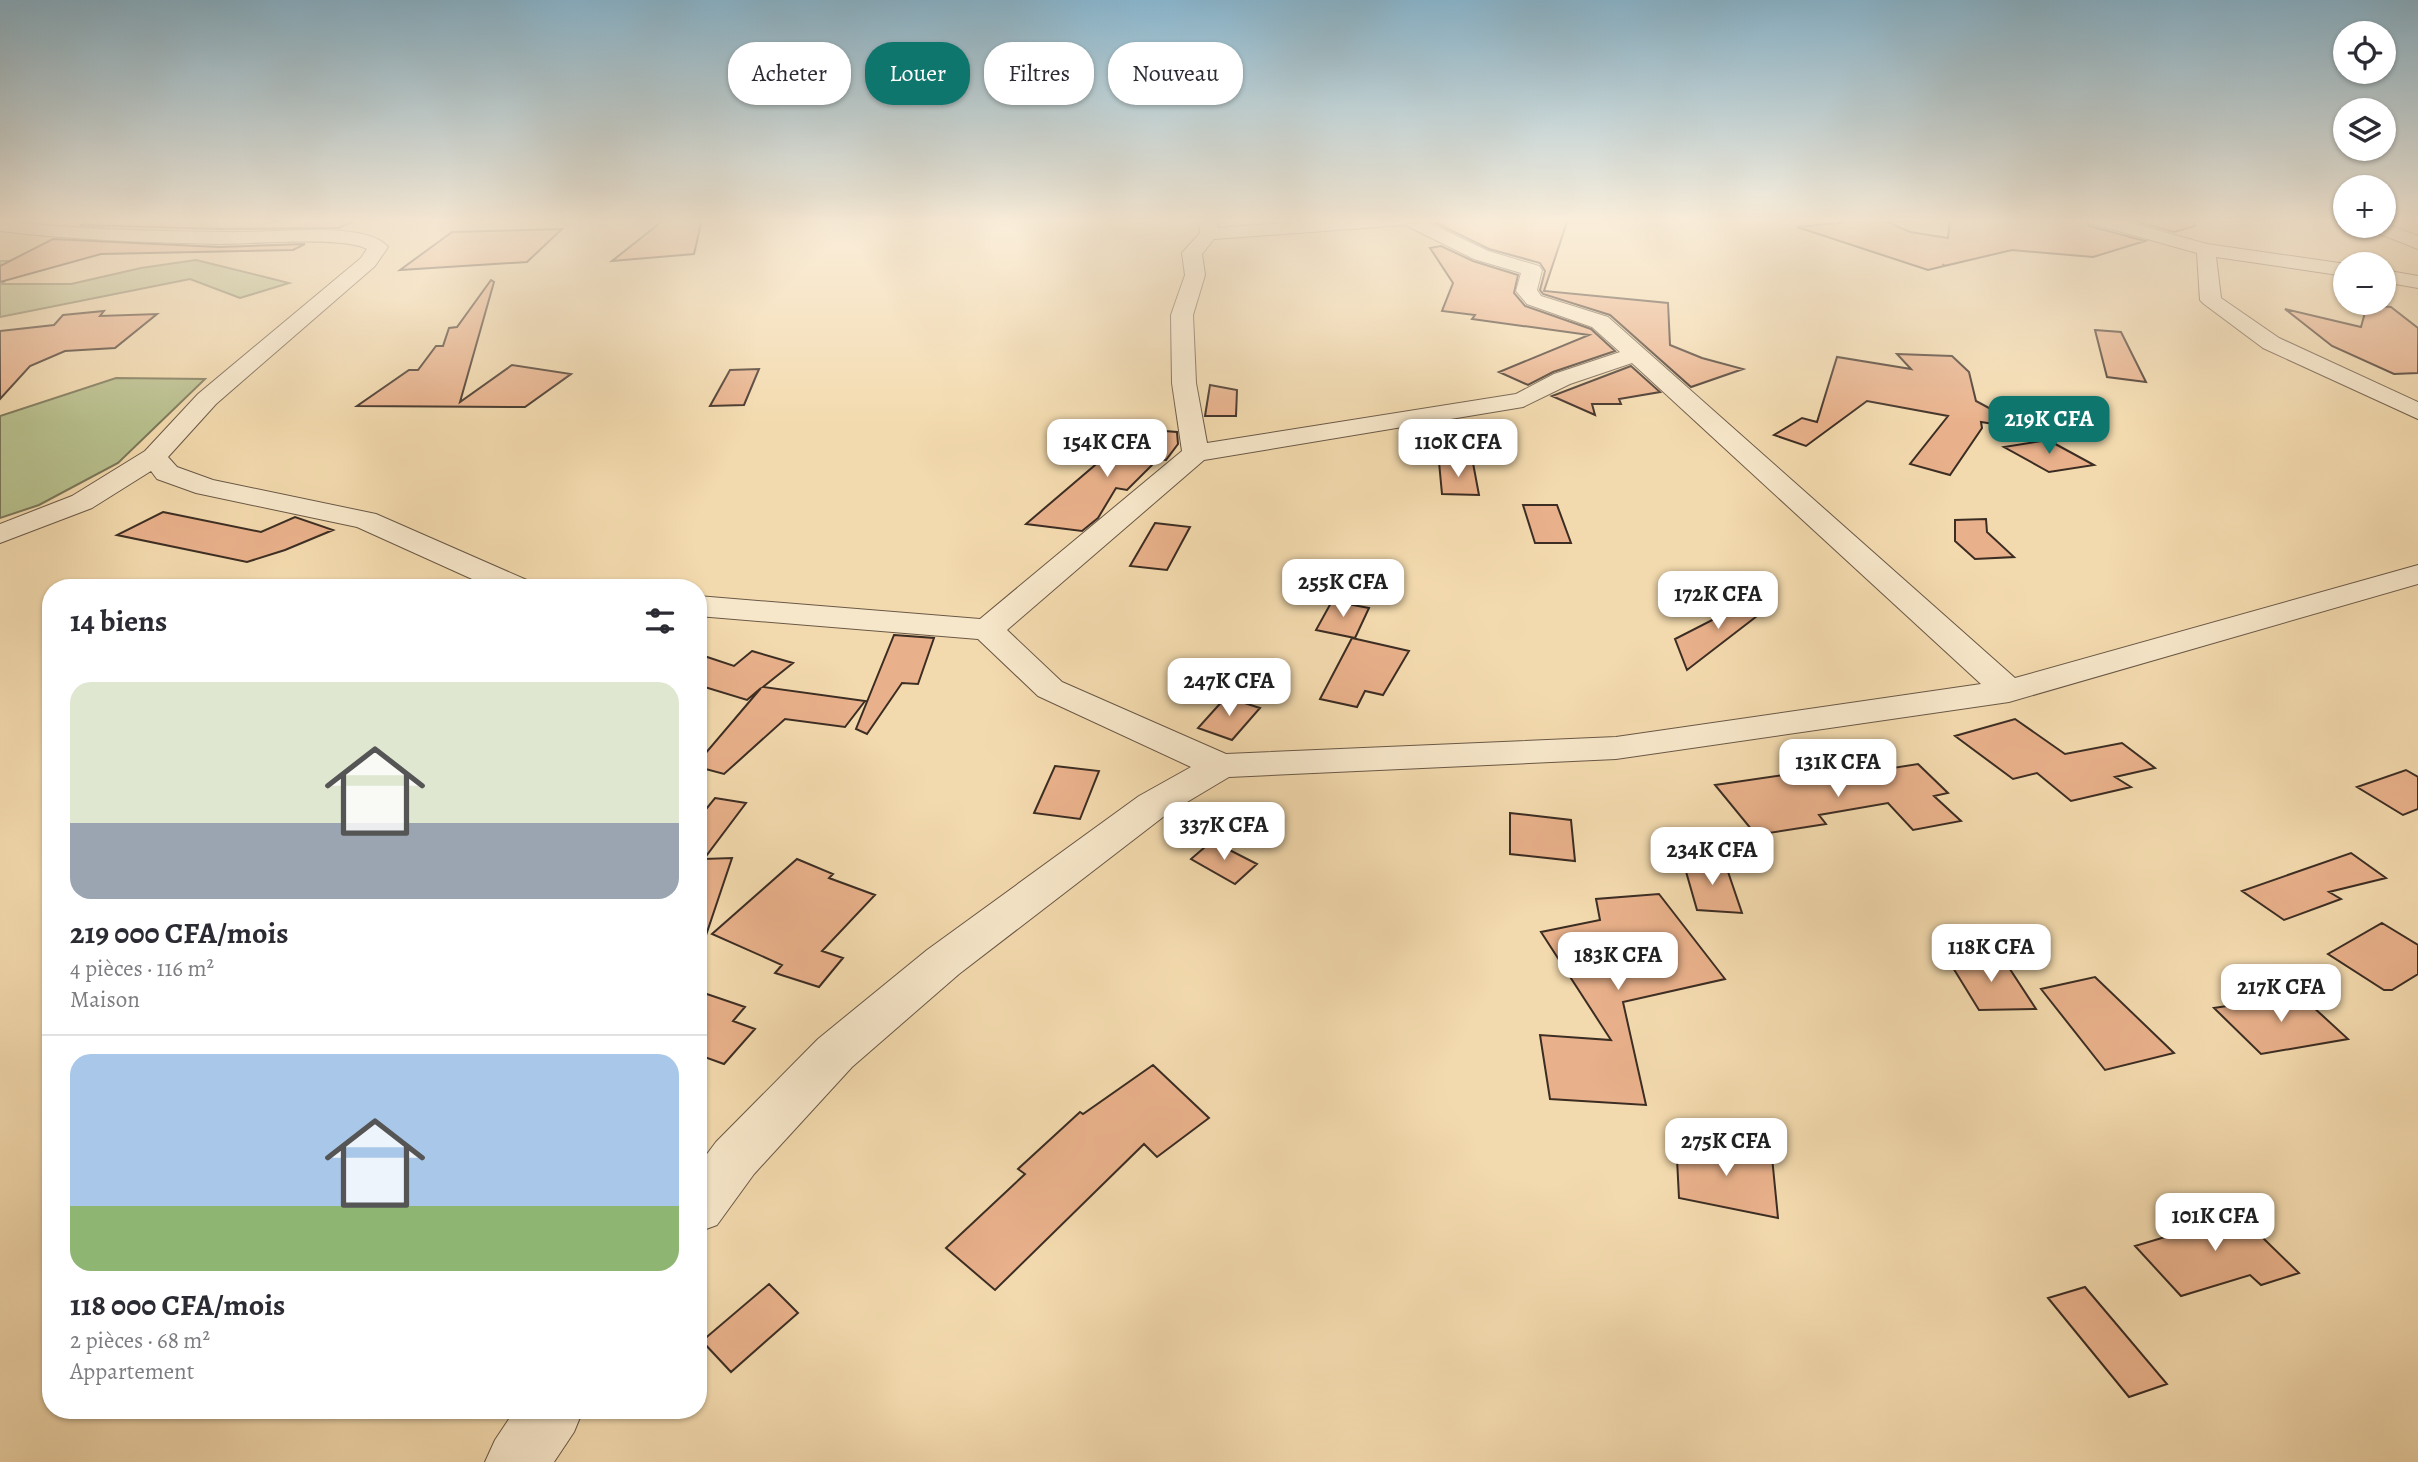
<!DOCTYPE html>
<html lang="fr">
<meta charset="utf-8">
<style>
body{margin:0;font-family:Alegreya,serif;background:#f7f7f7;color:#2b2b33;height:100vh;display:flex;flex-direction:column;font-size:26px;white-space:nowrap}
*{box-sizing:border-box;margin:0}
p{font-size:23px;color:#7c7c81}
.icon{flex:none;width:38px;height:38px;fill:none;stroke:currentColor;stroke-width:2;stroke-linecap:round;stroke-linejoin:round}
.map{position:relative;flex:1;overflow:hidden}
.side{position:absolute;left:42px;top:579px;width:665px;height:840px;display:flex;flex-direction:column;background:#fff;border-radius:28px;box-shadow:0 2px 5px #0004}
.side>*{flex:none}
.top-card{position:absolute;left:728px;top:42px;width:665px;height:63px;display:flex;gap:14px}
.fabs{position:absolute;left:2333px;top:21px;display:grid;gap:14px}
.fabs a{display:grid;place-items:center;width:63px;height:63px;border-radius:50%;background:#fff;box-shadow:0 2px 5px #0004;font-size:35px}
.price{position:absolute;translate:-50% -60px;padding:0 16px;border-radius:14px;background:#fff;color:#222;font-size:23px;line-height:46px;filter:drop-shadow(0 2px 4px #0008)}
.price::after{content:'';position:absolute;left:50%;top:42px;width:21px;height:16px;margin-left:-10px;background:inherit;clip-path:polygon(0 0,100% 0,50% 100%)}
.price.current{background:#0f766e;color:#fff}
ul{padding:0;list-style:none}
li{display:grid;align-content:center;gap:14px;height:371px;padding:0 28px}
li+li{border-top:2px solid #e1e1e2}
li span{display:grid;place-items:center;height:217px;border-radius:21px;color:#555}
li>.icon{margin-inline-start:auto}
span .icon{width:126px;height:126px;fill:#fffc;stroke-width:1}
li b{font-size:30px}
h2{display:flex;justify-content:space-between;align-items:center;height:84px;padding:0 28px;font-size:30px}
.tag{padding:0 24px;border-radius:28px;background:#fff;box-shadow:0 2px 5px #0004;font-size:24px;line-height:63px}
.tag.current{background:#0f766e;color:#fff}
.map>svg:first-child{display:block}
.green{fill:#b7c08d;stroke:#7a7658;stroke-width:2}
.building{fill:#e9b18b;stroke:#3c2d23;stroke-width:2}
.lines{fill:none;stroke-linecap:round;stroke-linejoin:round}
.minor-casing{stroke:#6a5846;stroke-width:2}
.minor{fill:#f7e7ca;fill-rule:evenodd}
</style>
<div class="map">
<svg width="2418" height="1462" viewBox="0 0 2418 1462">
<rect width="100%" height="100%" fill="#f3daae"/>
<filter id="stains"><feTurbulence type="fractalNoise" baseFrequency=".00286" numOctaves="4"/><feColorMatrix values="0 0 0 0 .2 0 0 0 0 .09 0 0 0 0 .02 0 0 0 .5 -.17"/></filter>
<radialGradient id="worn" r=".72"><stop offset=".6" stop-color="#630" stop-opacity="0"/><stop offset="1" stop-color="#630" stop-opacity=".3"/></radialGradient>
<path class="green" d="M196 260 289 283 240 298 190 279 0 317V261H23L2 284H71L141 268Z
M116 378 205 379 118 463 39 505 0 518V416Z"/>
<path class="building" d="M92 219H358L339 228 220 229 80 225Z
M665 219H702L694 254 612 261Z
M1428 219H1568L1544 291 1668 303 1670 345 1702 358 1743 369 1691 387 1610 315 1543 294 1540 290 1545 271 1540 263 1489 249Z
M1881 219 1910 232 1948 238 1950 219H2085L2089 226 2145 241 2093 257 2012 250 1944 266 1943 264 1944 266 1928 270 1797 227Z
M2128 219H2194L2195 226 2174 232Z
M562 229 527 262 400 270 452 232Z
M53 239 219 247 305 244 293 250 101 254 0 282V266Z
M1441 246 1473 261 1518 275 1514 293 1525 306 1591 329 1615 351 1553 372 1528 385 1499 372 1589 335 1472 319 1475 315 1442 311 1453 283 1430 248Z
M491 280 494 282 460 402 512 365 571 374 525 407 357 406 409 370H418L436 346H443L449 328 457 327Z
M2367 305 2391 307 2418 328V373L2394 374 2332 346 2285 309 2361 327Z
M104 311 100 316 157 314 115 348 65 351 30 366 0 399V331L54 325 63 315Z
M2095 330 2121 332 2146 382 2107 377Z
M1897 354 1952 356 1969 372 1976 401 2015 422 2013 427 1981 422 1982 428 1950 475 1910 464 1948 416 1867 401 1806 446 1774 435 1802 418 1817 422 1837 357 1911 369Z
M1631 366 1660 392 1619 399 1621 404H1592L1595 415 1552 396Z
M759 369 744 405 710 406 730 370Z
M1210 385 1237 390 1236 416H1205Z
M1125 428 1177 432 1178 444 1166 460 1158 459 1127 490 1116 488 1098 518 1082 531 1026 524 1108 454Z
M2048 440 2094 465 2049 472 2004 447Z
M1439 462 1473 463 1479 495 1442 494Z
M1523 505H1557L1571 543H1535Z
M163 512 261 532 295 517 333 530 285 550 247 562 117 535Z
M1986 519 1987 532 2014 557 1975 559 1955 541V520Z
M1155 523 1190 527 1167 570 1130 566Z
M1763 594 1770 606 1687 670 1675 639Z
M1332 601 1369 608 1355 638 1316 630Z
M894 635 934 638 918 684 902 683 867 734 856 729Z
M1352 638 1409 651 1383 695 1365 691 1357 707 1320 699Z
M752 651 793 663 763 687 865 701 845 727 785 719 724 774 698 767V762L761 688 747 700 698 685V654L734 666Z
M1226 697 1260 708 1232 740 1198 728Z
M2015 719 2065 754 2122 743 2155 768 2115 777 2131 787 2071 801 2037 773 2013 779 1955 736Z
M1918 764 1948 793 1934 796 1961 821 1913 830 1888 803 1819 815 1826 824 1756 835 1715 785 1783 775 1791 784Z
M1055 766 1099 771 1080 819 1034 813Z
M2406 770 2418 777V809L2403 815 2357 787Z
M715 798 746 803 704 859 732 858 703 944 698 943V819Z
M1510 813 1571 820 1575 861 1510 854Z
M1212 841 1257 864 1235 884 1191 859Z
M2351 853 2386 878 2329 892 2341 899 2284 920 2242 891Z
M797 859 833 874 829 878 875 895 822 951 843 958 819 987 775 973 782 965 712 934Z
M1683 861 1725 863 1742 913 1697 910Z
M1659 894 1725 979 1623 1002 1646 1105 1550 1099 1540 1035 1611 1040 1541 932 1600 920 1596 899Z
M2382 923 2418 945V974L2392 990H2384L2328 954Z
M2002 957 2036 1009 1979 1010 1947 958Z
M2095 977 2174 1053 2105 1070 2041 989Z
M698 991 745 1007 733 1021 755 1029 724 1064 702 1056 698 1059Z
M2300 995 2348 1039 2261 1054 2214 1008Z
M1153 1065 1209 1118 1157 1157 1144 1144 995 1290 946 1248 1025 1174 1018 1169 1080 1112 1083 1114Z
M1676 1139 1772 1157 1778 1218 1679 1198Z
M2226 1202 2299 1273 2261 1285 2250 1275 2181 1296 2135 1246 2202 1226 2190 1214Z
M769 1284 798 1313 731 1372 702 1341Z
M2085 1287 2167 1384 2129 1397 2048 1298Z"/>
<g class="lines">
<defs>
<path id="minor" d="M1199 219H1217L1218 228 1339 219H1421L1488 251 1539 266 1542 270 1537 290 1541 296 1608 317 2015 678 2418 565V584L2009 702 1616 759 1229 777 1167 814 959 974 852 1067 754 1174 717 1225 698 1232V1166L716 1142 818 1039 927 950 1139 796 1191 767 1038 696 978 639 698 616V596L980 619 1182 451 1172 383 1171 315 1185 275 1182 253 1200 233ZM1405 225 1474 259 1521 273 1516 291 1527 304 1592 327 1620 352 1554 374 1516 394 1207 443 1196 383 1193 315 1205 275 1202 254 1214 239ZM1632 363 1981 684 1616 737 1226 754 1062 682 1007 630 1204 460 1523 407 1570 384Z
M2087 219H2117L2207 244 2346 264 2345 276 2216 257 2221 298 2279 338 2418 402V419L2263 348 2204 304 2200 300 2197 253 2090 223Z
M0 221C73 229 147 231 220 232 261 233 303 228 343 231 358 233 378 235 388 247L375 266 216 404 168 457 177 467 213 480 376 514 529 581 534 588H492L357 527 196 493 157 479 151 471 92 508 0 543V524L72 496 145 451 198 394 361 258 367 249C344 236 250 244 219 244 146 242 72 240 0 231Z
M2384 223 2418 236V249L2370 230 2367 226H2384Z
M2384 270 2418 276V288L2384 282Z
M515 1410H583L574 1432 554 1462H485L495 1440Z"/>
</defs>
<use href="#minor" class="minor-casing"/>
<use href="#minor" class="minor"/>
</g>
<linearGradient id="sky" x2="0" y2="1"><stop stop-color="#89b7d0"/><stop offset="0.52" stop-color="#faeedb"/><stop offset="1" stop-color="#faeedb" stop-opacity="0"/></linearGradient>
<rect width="2418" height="424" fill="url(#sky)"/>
<rect width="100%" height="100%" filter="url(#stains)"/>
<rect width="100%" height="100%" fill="url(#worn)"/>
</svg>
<div class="fabs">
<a><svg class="icon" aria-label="locate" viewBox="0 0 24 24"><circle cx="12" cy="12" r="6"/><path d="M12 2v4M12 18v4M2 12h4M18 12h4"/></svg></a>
<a><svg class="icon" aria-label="layers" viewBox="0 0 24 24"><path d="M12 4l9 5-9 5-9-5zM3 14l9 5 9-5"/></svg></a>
<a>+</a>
<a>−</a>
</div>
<b class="price current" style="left:2049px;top:456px">219K CFA</b>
<b class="price" style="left:1107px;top:479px">154K CFA</b>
<b class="price" style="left:1458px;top:479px">110K CFA</b>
<b class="price" style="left:1343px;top:619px">255K CFA</b>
<b class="price" style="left:1718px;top:631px">172K CFA</b>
<b class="price" style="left:1229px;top:718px">247K CFA</b>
<b class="price" style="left:1838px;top:799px">131K CFA</b>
<b class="price" style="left:1224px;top:862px">337K CFA</b>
<b class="price" style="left:1712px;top:887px">234K CFA</b>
<b class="price" style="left:1991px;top:984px">118K CFA</b>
<b class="price" style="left:1618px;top:992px">183K CFA</b>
<b class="price" style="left:2281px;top:1024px">217K CFA</b>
<b class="price" style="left:1726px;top:1178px">275K CFA</b>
<b class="price" style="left:2215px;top:1253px">101K CFA</b>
<div class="top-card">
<a class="tag">Acheter</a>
<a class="tag current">Louer</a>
<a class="tag">Filtres</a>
<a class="tag">Nouveau</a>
</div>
<section class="side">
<h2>14 biens<svg class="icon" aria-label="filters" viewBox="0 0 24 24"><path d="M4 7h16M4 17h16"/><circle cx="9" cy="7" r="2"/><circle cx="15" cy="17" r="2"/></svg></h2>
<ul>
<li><span style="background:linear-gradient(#dfe7d0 65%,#9aa5b1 0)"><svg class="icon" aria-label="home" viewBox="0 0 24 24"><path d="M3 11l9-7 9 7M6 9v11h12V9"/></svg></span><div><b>219 000 CFA/mois</b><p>4 pièces · 116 m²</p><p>Maison</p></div></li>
<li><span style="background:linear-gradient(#a9c7e8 70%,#8fb573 0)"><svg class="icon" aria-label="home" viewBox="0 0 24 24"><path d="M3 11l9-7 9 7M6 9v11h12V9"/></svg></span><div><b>118 000 CFA/mois</b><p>2 pièces · 68 m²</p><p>Appartement</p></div></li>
</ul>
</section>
</div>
